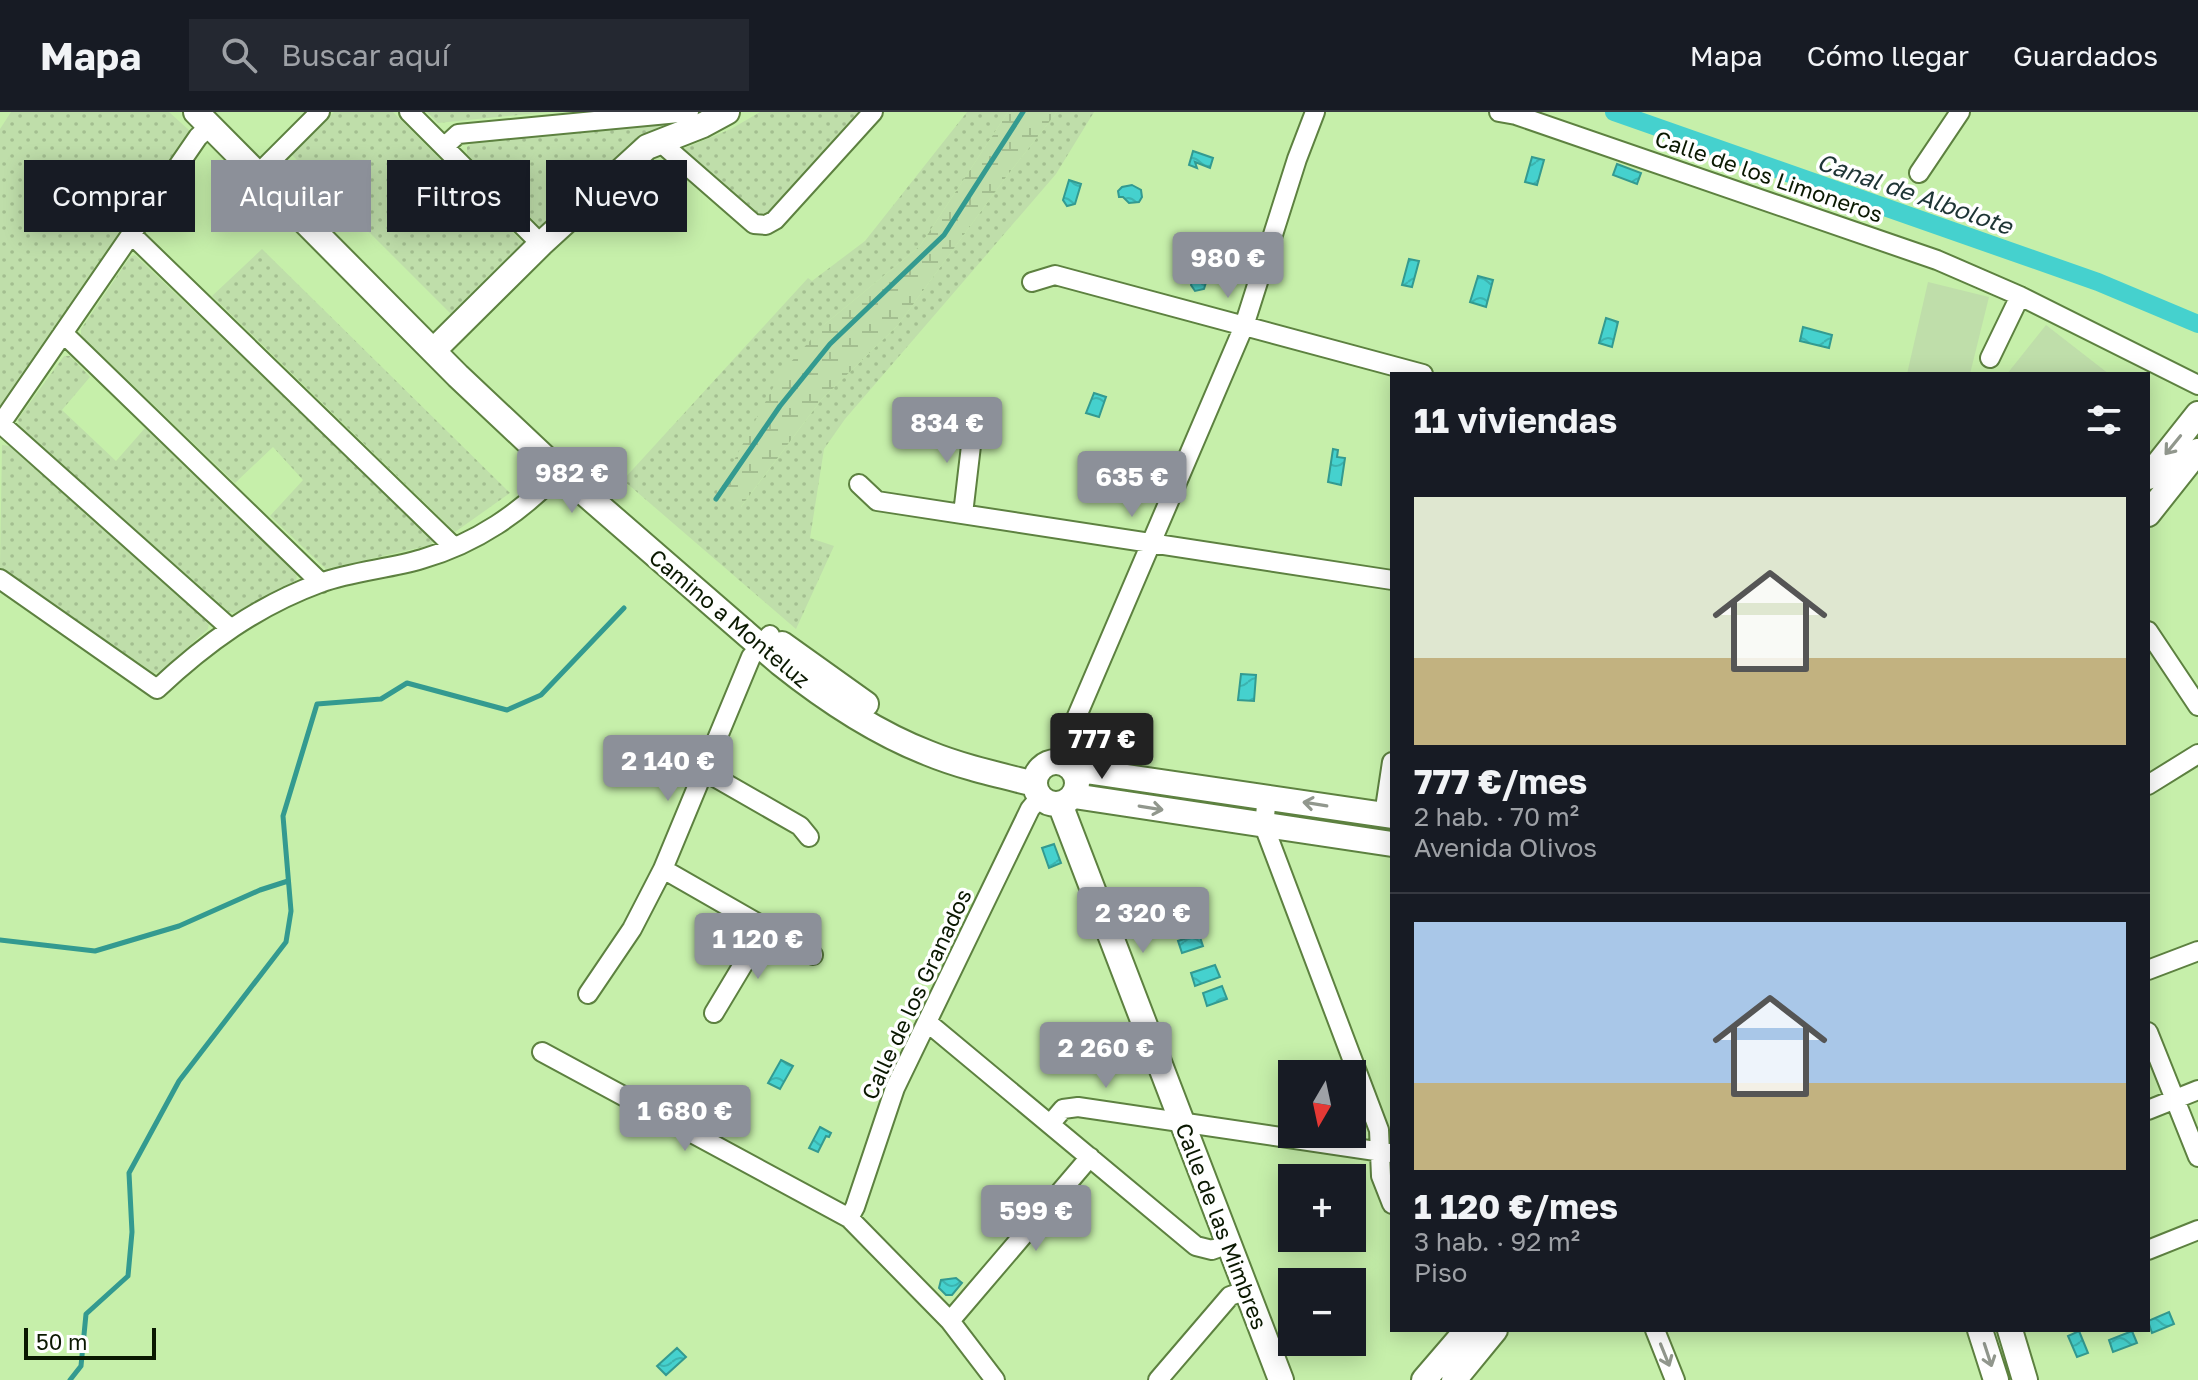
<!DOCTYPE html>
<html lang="es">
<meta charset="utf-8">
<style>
body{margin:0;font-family:"Golos Text",sans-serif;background:#242831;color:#f1f3f6;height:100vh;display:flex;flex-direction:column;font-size:30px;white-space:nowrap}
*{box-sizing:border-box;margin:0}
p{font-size:26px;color:#9ea1a6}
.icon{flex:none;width:44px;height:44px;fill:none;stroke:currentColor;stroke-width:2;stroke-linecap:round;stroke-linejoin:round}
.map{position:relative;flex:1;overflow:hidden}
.sheet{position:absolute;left:1390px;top:260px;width:760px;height:960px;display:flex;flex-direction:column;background:#171b24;border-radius:0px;box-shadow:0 4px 20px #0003}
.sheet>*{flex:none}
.banner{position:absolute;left:24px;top:48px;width:760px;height:72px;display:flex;gap:16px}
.needle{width:52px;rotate:189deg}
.controls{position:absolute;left:1278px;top:948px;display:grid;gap:16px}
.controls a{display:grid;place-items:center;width:88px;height:88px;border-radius:0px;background:#171b24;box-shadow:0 4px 20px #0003;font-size:40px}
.scale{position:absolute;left:24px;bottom:20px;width:132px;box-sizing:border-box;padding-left:8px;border:4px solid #0a1801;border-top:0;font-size:22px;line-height:28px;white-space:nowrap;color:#0a1801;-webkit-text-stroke:6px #fff;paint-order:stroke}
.price{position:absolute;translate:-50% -68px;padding:0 18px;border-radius:8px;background:#8c9099;color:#fff;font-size:26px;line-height:52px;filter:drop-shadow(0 2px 4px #0008)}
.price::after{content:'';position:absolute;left:50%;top:48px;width:24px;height:18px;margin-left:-12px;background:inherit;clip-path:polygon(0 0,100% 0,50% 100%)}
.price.selected{background:#222;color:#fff}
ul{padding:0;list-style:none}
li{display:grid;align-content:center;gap:16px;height:424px;padding:0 24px}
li+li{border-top:2px solid #363941}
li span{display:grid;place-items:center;height:248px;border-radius:0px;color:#555}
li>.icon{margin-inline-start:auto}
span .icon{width:144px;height:144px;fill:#fffc;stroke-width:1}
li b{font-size:34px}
h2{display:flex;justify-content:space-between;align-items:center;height:96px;padding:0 24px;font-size:34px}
.pill{padding:0 28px;border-radius:0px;background:#171b24;box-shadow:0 4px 20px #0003;font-size:28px;line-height:72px}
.pill.selected{background:#8c9099;color:#fff}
header{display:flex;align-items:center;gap:48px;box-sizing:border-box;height:112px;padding:0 40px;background:#171b24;border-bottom:2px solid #363941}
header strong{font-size:38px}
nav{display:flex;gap:44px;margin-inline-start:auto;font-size:28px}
.search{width:560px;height:72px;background:#242831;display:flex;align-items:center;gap:20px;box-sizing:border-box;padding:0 28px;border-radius:0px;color:#9ea1a6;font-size:30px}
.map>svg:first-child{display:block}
.grass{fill:url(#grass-dots)}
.wetland{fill:url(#wetland-marsh)}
.pitch{fill:#bfdeaa}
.water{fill:url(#water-waves);stroke:#339a90;stroke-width:2}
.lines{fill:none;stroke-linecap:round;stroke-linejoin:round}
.stream{stroke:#339a90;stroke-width:5}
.canal{stroke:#45d1ce;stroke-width:18}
.minor-casing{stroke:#5d8140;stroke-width:22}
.tertiary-casing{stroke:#5d8140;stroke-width:28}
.minor{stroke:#fff;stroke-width:18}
.tertiary{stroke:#fff;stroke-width:24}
.oneway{stroke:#91978d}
.labels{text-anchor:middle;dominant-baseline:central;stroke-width:7;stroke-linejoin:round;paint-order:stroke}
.street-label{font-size:22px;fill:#0a1801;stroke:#fff}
.water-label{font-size:24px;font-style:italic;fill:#1e3535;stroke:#fff}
</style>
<header>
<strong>Mapa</strong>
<div class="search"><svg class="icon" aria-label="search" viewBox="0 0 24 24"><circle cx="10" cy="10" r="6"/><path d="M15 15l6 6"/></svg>Buscar aquí</div>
<nav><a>Mapa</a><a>Cómo llegar</a><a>Guardados</a></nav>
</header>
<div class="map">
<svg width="2198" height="1268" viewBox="0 0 2198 1268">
<defs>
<pattern id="grass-dots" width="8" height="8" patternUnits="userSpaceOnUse" patternTransform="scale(2)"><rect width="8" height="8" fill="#bfdeaa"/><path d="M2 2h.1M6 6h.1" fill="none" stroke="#a3be90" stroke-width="1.8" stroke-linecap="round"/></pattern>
<pattern id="wetland-marsh" width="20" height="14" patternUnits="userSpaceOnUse" patternTransform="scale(2)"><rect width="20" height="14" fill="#bfdeaa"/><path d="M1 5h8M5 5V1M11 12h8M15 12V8" fill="none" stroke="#a3be90"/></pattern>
<pattern id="water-waves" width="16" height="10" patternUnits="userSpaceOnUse" patternTransform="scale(2)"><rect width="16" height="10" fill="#45d1ce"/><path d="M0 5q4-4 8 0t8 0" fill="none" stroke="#3bb3af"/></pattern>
</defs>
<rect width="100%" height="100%" fill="#c6efaa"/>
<path class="grass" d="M11 0H169L190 19 0 296V17Z
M334 0H393L529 137 457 208 291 42Z
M427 0H548L438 11Z
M760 0H864L765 108 680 38 731 17Z
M967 0H1008L920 134 825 212 717 380 741 395 821 288 898 213 1006 65 1057 0H1094L1056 62 845 307 824 337 810 426 834 434 796 517 623 368 808 166 812 169 865 129Z
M680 4 640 25 545 120 467 42V35L472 31Z
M262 137 510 381 455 420 212 184Z
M135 143 433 427 431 433 326 457 270 404 303 368 273 335 235 371 81 223V217L130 145Z
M64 244H70L90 265 62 298 116 349 145 316 297 463 296 469 234 501 229 500 19 315 18 307Z
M2 333 10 334 209 511 208 517 160 560 154 561 0 456Z"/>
<path class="wetland" d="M1008 0H1057L1006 65 898 213 821 288 740 396 717 380 781 261 825 212 920 134Z"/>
<path class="pitch" d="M1928 170 1989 185 1970 262H1907Z
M2046 213 2109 262H2007Z"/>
<path class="water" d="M1193 39 1213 46 1210 56 1195 50 1197 56 1189 53Z
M1532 45 1544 48 1537 73 1525 70Z
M1617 52 1641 61 1637 72 1613 63Z
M1069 68 1081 72 1075 92 1067 94 1063 88Z
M1132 73 1141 78 1142 85 1139 90 1129 91 1123 85H1119L1118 79 1122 75Z
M1200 147 1212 151 1204 177 1195 179 1191 173Z
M1409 147 1419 149 1412 175 1402 173Z
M1478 164 1493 168 1486 195 1470 190Z
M1606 206 1618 210 1612 235 1599 231Z
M1803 215 1832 223 1829 236 1800 229Z
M1094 281 1106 285 1099 305 1086 301Z
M1333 337 1338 338 1337 345 1345 346 1341 373 1328 370Z
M1241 562 1256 563 1254 589 1238 588Z
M1096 610 1109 612 1105 638 1092 636Z
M1054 732 1061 751 1049 756 1042 736Z
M1199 822 1203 834 1182 841 1178 829Z
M1215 853 1220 865 1195 874 1191 861Z
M1222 874 1227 887 1207 894 1203 881Z
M781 948 793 954 780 977 768 971Z
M820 1015 831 1021 829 1025 826 1024 818 1040 809 1036Z
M956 1166 962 1171 952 1183H946L939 1176 941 1168Z
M2169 1200 2174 1212 2152 1221 2148 1209Z
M2079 1219 2088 1241 2077 1245 2068 1224Z
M2132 1219 2137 1231 2113 1240 2109 1228Z
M677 1236 686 1245 666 1263 657 1254Z"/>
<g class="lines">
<path class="stream" d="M716 387 780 294 830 232 944 123 1023 0
M0 828 95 839 179 814 260 778 288 769
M70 1268 81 1254 86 1202 128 1164 132 1120 129 1061 179 969 286 830 291 799 283 704 317 592 381 587 407 571 507 598 541 583 624 496"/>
<path class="canal" d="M1614 0 2098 170 2198 212"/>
<defs>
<path id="minor" d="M409 0 541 132
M1499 0 1516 3 1937 148 2020 184 2198 273
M660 30 754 112 766 113 775 108 873 0
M444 35 458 22 689 0
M1919 61 1960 0
M258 62 320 0
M132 123 454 435
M1032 170 1055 163 1423 262
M63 221 321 471
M1990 246 2020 184
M1 312 230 516
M0 313 198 25 210 14
M859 372 877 389 1392 468
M963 402 974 308
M0 467 157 577C206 531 257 494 320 471 353 459 389 457 422 447 477 431 520 401 560 360
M2148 519 2198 594
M1060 650 1065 632 1244 214 1297 47 1315 0
M704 659 800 714 809 725
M2148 673 2198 642
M1267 684 1264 714 1379 1018 1381 1064 1392 1092
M1384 703 1392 650
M663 757 813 843
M2148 858 2198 839
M588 882 632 817 663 757 751 545 770 523
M714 901 765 816
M927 910 1196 1134 1212 1138 1229 1132
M2148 920 2198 1045
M542 940 849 1106 950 1209 995 1268
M2148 998 2198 978
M1051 1011 1063 997 1078 995 1389 1041
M849 1106 855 1095 895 976 1030 697 1040 685
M2148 1138 2198 1118
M950 1209 1090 1045
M1655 1218 1675 1268
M1158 1268 1230 1184 1247 1178"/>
<path id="tertiary" d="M196 0 458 264 560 360 780 551C825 587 874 620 928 641 962 655 999 663 1035 672
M434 238 541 132 647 35 703 13 727 0
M2148 365 2198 302
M2148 402 2198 339
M782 532 866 592
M1035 671a21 21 0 1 1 42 0a21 21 0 1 1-42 0Z
M1072 657 1392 704
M1074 684 1392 732
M1060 692 1281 1268
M1980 1218 1996 1268
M2010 1218 2025 1268
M1424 1268 1467 1218
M1454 1268 1495 1218"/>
</defs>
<use href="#minor" class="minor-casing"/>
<use href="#tertiary" class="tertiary-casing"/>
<use href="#minor" class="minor"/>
<use href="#tertiary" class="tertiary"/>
</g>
<defs><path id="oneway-shaft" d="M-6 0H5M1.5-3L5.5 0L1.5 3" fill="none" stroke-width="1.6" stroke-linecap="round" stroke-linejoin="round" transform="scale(2)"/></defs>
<g class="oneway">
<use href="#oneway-shaft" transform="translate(2173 333) rotate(129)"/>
<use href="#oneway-shaft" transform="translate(1315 692) rotate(-171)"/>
<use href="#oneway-shaft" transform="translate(1151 696) rotate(9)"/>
<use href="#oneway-shaft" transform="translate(1665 1243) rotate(68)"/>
<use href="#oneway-shaft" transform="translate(1988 1243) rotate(72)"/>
</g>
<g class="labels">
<g class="street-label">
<text transform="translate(1769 64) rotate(19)">Calle de los Limoneros</text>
<text transform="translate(730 506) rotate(40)">Camino a Monteluz</text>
<text transform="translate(916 882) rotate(-65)">Calle de los Granados</text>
<text transform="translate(1222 1114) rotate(69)">Calle de las Mimbres</text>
</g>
<g class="water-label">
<text transform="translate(1915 81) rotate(19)">Canal de Albolote</text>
</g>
</g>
</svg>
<div class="controls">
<a><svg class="needle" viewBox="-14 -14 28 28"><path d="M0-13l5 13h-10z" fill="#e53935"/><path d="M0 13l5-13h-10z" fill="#9ea1a6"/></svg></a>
<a>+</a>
<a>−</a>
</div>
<div class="scale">50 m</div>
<b class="price" style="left:1228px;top:188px">980 €</b>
<b class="price" style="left:947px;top:353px">834 €</b>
<b class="price" style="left:572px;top:403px">982 €</b>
<b class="price" style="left:1132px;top:407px">635 €</b>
<b class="price selected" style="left:1102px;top:669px">777 €</b>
<b class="price" style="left:668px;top:691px">2 140 €</b>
<b class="price" style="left:1143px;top:843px">2 320 €</b>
<b class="price" style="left:758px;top:869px">1 120 €</b>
<b class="price" style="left:1106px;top:978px">2 260 €</b>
<b class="price" style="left:685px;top:1041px">1 680 €</b>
<b class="price" style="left:1036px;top:1141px">599 €</b>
<div class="banner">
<a class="pill">Comprar</a>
<a class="pill selected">Alquilar</a>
<a class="pill">Filtros</a>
<a class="pill">Nuevo</a>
</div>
<section class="sheet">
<h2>11 viviendas<svg class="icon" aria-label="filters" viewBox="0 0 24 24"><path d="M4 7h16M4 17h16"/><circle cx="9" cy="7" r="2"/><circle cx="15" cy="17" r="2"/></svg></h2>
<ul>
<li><span style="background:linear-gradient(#dfe7d0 65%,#c2b280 0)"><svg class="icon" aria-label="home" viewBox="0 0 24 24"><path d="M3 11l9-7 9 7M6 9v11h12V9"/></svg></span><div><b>777 €/mes</b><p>2 hab. · 70 m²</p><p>Avenida Olivos</p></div></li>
<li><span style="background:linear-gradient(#a9c7e8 65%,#c2b280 0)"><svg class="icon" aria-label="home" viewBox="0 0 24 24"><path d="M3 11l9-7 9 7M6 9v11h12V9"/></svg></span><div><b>1 120 €/mes</b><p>3 hab. · 92 m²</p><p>Piso</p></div></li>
</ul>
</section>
</div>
